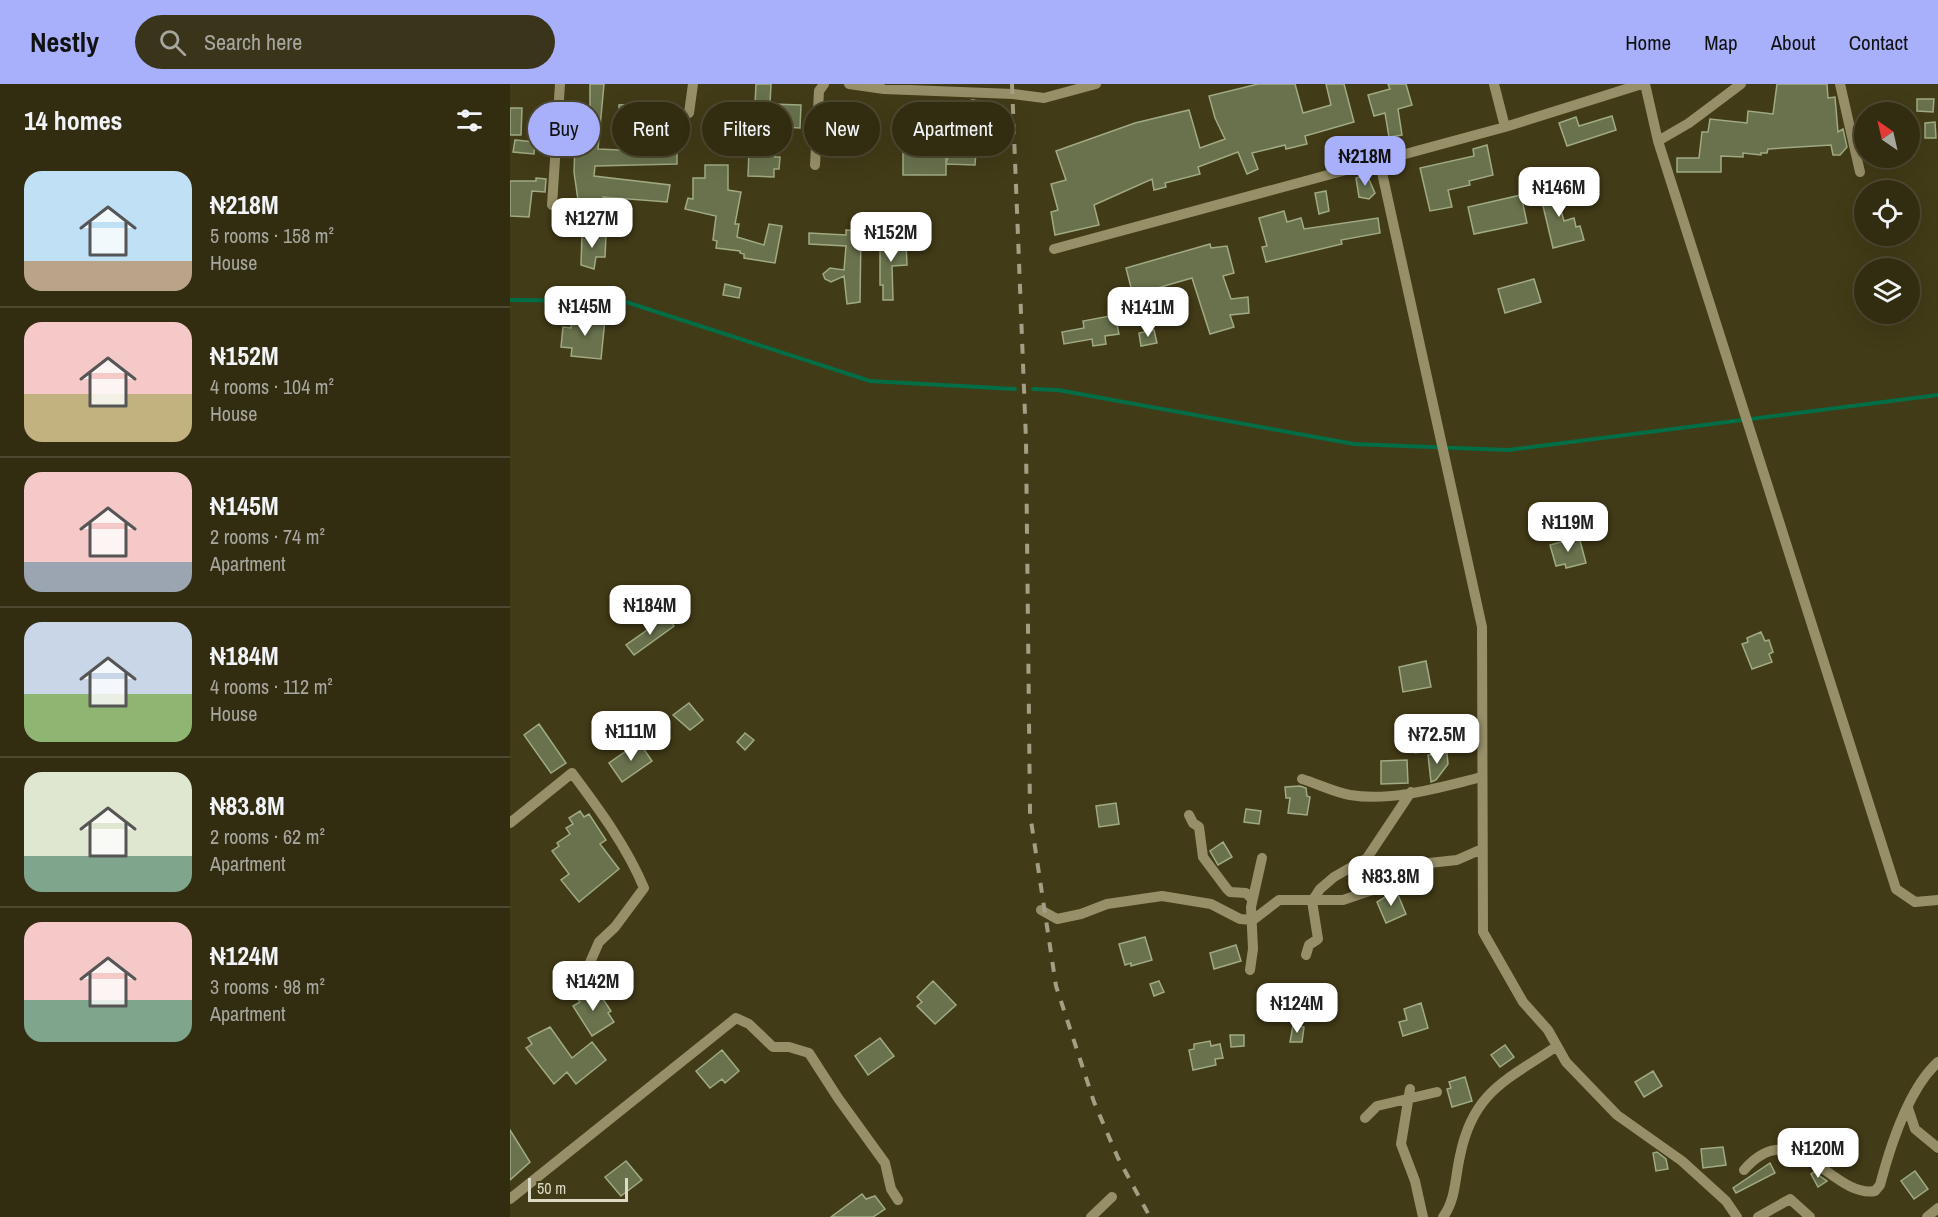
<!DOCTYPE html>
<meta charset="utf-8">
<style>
body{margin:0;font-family:"Archivo Narrow",sans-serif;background:#3a341a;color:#f1f3f6;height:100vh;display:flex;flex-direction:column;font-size:22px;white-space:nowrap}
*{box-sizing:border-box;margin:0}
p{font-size:20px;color:#a8a79f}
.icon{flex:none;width:33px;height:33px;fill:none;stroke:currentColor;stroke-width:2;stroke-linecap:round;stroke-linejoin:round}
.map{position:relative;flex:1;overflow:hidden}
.drawer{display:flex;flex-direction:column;background:#322c11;width:510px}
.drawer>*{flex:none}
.guide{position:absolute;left:18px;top:18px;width:570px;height:54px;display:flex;gap:12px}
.needle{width:39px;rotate:326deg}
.controls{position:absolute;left:1344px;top:18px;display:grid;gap:12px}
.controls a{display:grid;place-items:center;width:66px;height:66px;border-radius:50%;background:#322c11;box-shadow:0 6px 24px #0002,0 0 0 2px #4d4831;font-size:30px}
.scale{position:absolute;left:18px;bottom:15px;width:100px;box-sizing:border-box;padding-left:6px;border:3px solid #dcd9c4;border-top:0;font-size:16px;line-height:21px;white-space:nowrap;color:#dcd9c4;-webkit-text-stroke:4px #423b17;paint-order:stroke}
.price{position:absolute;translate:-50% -51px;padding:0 14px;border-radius:12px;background:#fff;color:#222;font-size:20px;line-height:39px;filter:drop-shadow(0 2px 3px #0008)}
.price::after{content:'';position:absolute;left:50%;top:36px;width:18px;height:14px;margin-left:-9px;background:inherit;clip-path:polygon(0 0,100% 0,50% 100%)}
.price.current{background:#a8b0fc;color:#111}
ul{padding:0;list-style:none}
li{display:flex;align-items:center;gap:18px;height:150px;padding:0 24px}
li+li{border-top:2px solid #4d4831}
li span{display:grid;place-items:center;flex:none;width:168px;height:120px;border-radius:18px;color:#555}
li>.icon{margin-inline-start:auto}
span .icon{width:72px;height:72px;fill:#fffc;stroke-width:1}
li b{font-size:26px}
h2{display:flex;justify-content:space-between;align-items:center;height:72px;padding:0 24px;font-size:26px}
.pill{padding:0 21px;border-radius:27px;background:#322c11;box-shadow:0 6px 24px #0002,0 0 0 2px #4d4831;font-size:21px;line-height:54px}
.pill.current{background:#a8b0fc;color:#111}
header{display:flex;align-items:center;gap:36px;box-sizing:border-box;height:84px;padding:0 30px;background:#a8b0fc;color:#111}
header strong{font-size:28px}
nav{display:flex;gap:33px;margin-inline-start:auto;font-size:21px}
.search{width:420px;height:54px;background:#3a341a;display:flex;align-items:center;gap:15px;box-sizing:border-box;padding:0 21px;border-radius:33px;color:#a8a79f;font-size:22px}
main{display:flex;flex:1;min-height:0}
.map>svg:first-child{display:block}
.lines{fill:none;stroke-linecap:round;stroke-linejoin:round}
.stream{stroke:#016e45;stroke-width:4}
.building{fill:#69724d;stroke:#a0aa83;stroke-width:1.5}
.minor{stroke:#968f68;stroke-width:10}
.rail{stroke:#a39f84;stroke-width:4;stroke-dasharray:10 10;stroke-linecap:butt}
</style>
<header>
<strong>Nestly</strong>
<div class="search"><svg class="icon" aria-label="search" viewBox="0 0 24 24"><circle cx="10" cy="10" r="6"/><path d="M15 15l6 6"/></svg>Search here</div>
<nav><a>Home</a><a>Map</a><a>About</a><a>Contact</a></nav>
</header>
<main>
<section class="drawer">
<h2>14 homes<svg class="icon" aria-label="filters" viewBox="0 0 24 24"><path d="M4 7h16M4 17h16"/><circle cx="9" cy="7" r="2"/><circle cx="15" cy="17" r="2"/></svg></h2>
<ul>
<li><span style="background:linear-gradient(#bfe0f5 75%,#b9a48a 0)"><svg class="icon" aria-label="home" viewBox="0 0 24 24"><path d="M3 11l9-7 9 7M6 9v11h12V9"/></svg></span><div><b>₦218M</b><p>5 rooms · 158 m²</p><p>House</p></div></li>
<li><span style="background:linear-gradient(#f6c9c9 60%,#c2b280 0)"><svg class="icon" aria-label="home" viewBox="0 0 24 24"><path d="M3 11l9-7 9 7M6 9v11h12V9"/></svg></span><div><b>₦152M</b><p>4 rooms · 104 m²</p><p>House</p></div></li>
<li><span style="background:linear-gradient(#f6c9c9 75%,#9aa5b1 0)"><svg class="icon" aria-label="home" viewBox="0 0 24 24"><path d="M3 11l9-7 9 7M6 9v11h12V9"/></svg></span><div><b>₦145M</b><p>2 rooms · 74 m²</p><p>Apartment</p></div></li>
<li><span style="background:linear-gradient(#c9d6e8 60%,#8fb573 0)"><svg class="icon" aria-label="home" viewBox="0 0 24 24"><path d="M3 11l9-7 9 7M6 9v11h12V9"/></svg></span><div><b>₦184M</b><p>4 rooms · 112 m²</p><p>House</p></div></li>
<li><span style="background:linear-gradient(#dfe7d0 70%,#7fa58c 0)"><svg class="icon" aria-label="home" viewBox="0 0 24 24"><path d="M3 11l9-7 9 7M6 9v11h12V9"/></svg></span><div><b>₦83.8M</b><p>2 rooms · 62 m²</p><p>Apartment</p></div></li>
<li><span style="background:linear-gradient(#f6c9c9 65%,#7fa58c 0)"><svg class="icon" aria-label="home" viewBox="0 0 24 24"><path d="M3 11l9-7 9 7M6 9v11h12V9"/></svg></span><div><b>₦124M</b><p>3 rooms · 98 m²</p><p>Apartment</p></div></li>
</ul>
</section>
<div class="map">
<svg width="1428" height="1133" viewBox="0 0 1428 1133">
<rect width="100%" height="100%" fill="#423b17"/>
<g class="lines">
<path class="stream" d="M0 216 113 217 360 297 505 305
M523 305 548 306 844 360 998 366 1428 311"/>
</g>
<path class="building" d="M80 0H94L88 65 110 66 109 21 130 20 131 51 167 53V80L85 82 84 92 160 101 157 118 93 113V116H68L64 88 65 59 58 58 60 34 67 35V30L80 31Z
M246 0H261L260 20 291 21 290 44 239 41 240 20H245Z
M748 0H785L793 29 821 21 816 0H834L844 38 795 52 797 60 776 65 775 61 742 69 748 85 737 90 728 68 688 83 690 90 655 99 656 103 644 106 642 95 584 121 589 141 545 151 541 128 548 126 541 100 556 96 546 67 625 39 679 26 690 64 715 55 705 34 699 12Z
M878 0H896L902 21 888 25 892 51 879 53 875 29 864 32 858 11 880 5Z
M1267 0H1317L1318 14 1325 13 1328 48 1333 45 1337 63 1330 71H1323L1321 61 1258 65 1257 69H1251V71L1233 69V73L1211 72V88H1167V74H1189L1192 48H1198L1200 35 1237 39 1238 27 1263 30Z
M1407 15H1424L1423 28 1407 27Z
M457 22a6 6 0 1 1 12 0a6 6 0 1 1-12 0Z
M418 23H436V79L441 66 466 67 465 81 436 80V91H393V36L418 35Z
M0 24H12L11 51H0Z
M1102 32 1106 46 1057 62 1049 39 1066 33 1069 42Z
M483 36 484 51 473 52 471 37Z
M1425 38 1426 54H1415V39Z
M5 56 25 58 24 70 3 68Z
M977 61 983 91 959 97 960 101 938 106 942 123 920 127 910 84 964 72 963 65Z
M239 66H265V73H270L269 85H264V93L238 92Z
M195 81H218V106L231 108 225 140H229L227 153 254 161 259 140 272 142 265 179 234 174V170L230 169V167L206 164 207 157 203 156 206 132 175 125 178 114 183 115V94H195Z
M857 91 865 109 859 115 849 113 846 94Z
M26 94 36 95 35 108 22 107 19 133 0 132V97H26Z
M1054 98 1058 107 1047 112 1054 137 1064 134 1066 143 1070 142 1074 156 1043 164 1029 105Z
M816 107 819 127 809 130 805 109Z
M1011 111 1017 139 964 150 958 123Z
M774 127 777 138 791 134 794 145 868 134 870 149 831 156 832 160 756 178 752 163 757 162 749 134Z
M385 140H400V152H386Z
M336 146 351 147 350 218 337 220 334 192 321 198 315 195 313 190 320 184 334 186 336 162 299 160V149L336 151Z
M72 150 96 151 95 173H86L84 185 71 181Z
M370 154 396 158 397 181 382 182 383 216H373V201H370Z
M700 160 701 164 717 162 724 189 713 192 721 215 738 213 739 229 720 231 724 243 700 250 682 194 623 211 616 184Z
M1024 195 1031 218 995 229 988 205Z
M215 200 231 204 229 214 213 211Z
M605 231 609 250 595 252 596 260 583 262 582 255 554 260 552 248 574 244 573 237Z
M62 232 95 235 91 275 61 272 62 264 51 263 53 243 61 244Z
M644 246 647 259 631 262 629 249Z
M1069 453 1076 479 1056 484 1055 480 1046 482 1040 461Z
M157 532 164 542 124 571 116 561Z
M1251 548 1255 557 1259 556 1263 568 1259 570 1262 578 1242 585 1232 560 1238 558 1237 554Z
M916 577 921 603 893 608 889 583Z
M179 619 193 636 180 646 163 631Z
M910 634V637L918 636V641L921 640 925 666 905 669 900 636Z
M29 640 56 679 41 689 14 651Z
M235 649 244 656 235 666 227 658Z
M129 658 142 677 112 698 99 679Z
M937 669 938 680 926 696 921 698 918 671Z
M897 676 898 699 871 700V677Z
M790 702 796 704 797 712 800 713 797 731 778 729 780 714H776L775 703Z
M606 719 609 740 589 743 586 722Z
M736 725 751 727 749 740 734 738Z
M70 727 74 733 79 730 96 756 90 760 109 785 69 818 51 796 59 790 42 767 49 762 47 759 60 750 56 744 63 740 59 734Z
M713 758 722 773 708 781 700 767Z
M886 806 896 830 876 839 867 818Z
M635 853 642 876 621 882V879L615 881 609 860Z
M726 861 731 877 704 885 700 869Z
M423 897 446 921 425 940 407 922 412 918 407 913Z
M649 897 654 908 644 912 640 900Z
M77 906 79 910 87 906 101 927 98 929 104 938 82 952 63 922 70 918 66 913Z
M911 919 918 944 893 952 889 938 897 936 894 925Z
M783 941 794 943 792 958H780Z
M40 943 62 974 82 958 96 976 66 1000 57 988 44 1000 16 964 22 960 18 954Z
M720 951H734V962L721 963Z
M370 954 384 972 358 991 345 972Z
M700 957 701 962 710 960 713 974 705 975 706 981 683 986 679 966 684 965V960Z
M995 961 1004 973 990 983 981 971Z
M212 966 229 987 215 999 212 995 200 1004 186 987Z
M1143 987 1152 1002 1134 1013 1125 998Z
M955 993 962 1017 942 1023 937 1005 941 1004 939 998Z
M0 1046 20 1078 0 1096Z
M1213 1063 1216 1081 1193 1084 1191 1065Z
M1147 1068 1156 1075 1158 1085 1146 1087 1143 1069Z
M116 1077 132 1096 111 1112 95 1093Z
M1260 1079 1265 1089 1226 1109 1223 1104Z
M1405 1087 1418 1105 1404 1115 1391 1097Z
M1304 1088 1317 1097 1308 1103 1301 1090Z
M352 1110 356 1115 365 1112 375 1125 363 1133H321Z"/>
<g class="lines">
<path class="minor" d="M339 0 374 5 503 10 534 14 586 0
M1135 0 1148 57 1179 39 1231 0
M1330 0 1350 88
M179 29 183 0
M995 43 1132 0
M1148 57 1386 805 1405 818 1428 816
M869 75 972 543 973 848 1013 918 1038 946 1056 978 1107 1031 1172 1077 1216 1117 1227 1133
M305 81 309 7 314 0
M42 121 50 0
M544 165 995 43 984 0
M792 695C808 700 824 708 840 711 883 718 930 703 972 693
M679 731 683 739 689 743 693 773 717 805 720 808 736 809 742 815
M0 739 62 689C89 725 117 763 134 804L105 843 89 858 78 883
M919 779 947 776 972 765
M531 826 547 835 571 830 597 820 652 812 701 820 730 835 743 836 769 816H833L898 794
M796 871 799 861 808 855 802 817 810 805 824 793 857 774 901 708
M740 886 743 865 741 823 752 774
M900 1005 891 1060 905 1097 913 1133
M1398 1024 1405 1045 1428 1064
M855 1034 867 1022 927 1008
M1234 1086C1285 1027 1322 1115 1365 1107L1370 1101C1380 1063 1398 1005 1428 978
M0 1115 226 934 239 940 263 963H279L299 969 328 1014 375 1079 381 1105 388 1116
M581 1133 602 1113
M933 1133C946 1116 945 1093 950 1072 963 1006 999 995 1047 962
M1248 1133 1280 1115 1300 1133
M1417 1133 1428 1124"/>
<path class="rail" d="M502 0 516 356 520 730 546 902 584 1018 608 1074 640 1133"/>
</g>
</svg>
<div class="controls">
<a><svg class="needle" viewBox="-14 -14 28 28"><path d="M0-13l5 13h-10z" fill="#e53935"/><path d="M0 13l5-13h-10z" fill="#a8a79f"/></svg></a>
<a><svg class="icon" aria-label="locate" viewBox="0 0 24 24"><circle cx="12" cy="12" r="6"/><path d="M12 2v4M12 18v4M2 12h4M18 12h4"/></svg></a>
<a><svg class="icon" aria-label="layers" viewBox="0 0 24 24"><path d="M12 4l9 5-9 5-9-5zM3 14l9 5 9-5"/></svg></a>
</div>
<div class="scale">50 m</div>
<b class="price current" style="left:855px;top:103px">₦218M</b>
<b class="price" style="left:1049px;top:134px">₦146M</b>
<b class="price" style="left:82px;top:165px">₦127M</b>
<b class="price" style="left:381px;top:179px">₦152M</b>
<b class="price" style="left:75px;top:253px">₦145M</b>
<b class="price" style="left:638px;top:254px">₦141M</b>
<b class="price" style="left:1058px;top:469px">₦119M</b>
<b class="price" style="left:140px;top:552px">₦184M</b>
<b class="price" style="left:121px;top:678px">₦111M</b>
<b class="price" style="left:927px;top:681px">₦72.5M</b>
<b class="price" style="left:881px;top:823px">₦83.8M</b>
<b class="price" style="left:83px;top:928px">₦142M</b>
<b class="price" style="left:787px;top:950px">₦124M</b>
<b class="price" style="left:1308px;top:1095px">₦120M</b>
<div class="guide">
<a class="pill current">Buy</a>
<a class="pill">Rent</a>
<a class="pill">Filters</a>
<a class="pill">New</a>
<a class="pill">Apartment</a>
</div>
</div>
</main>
